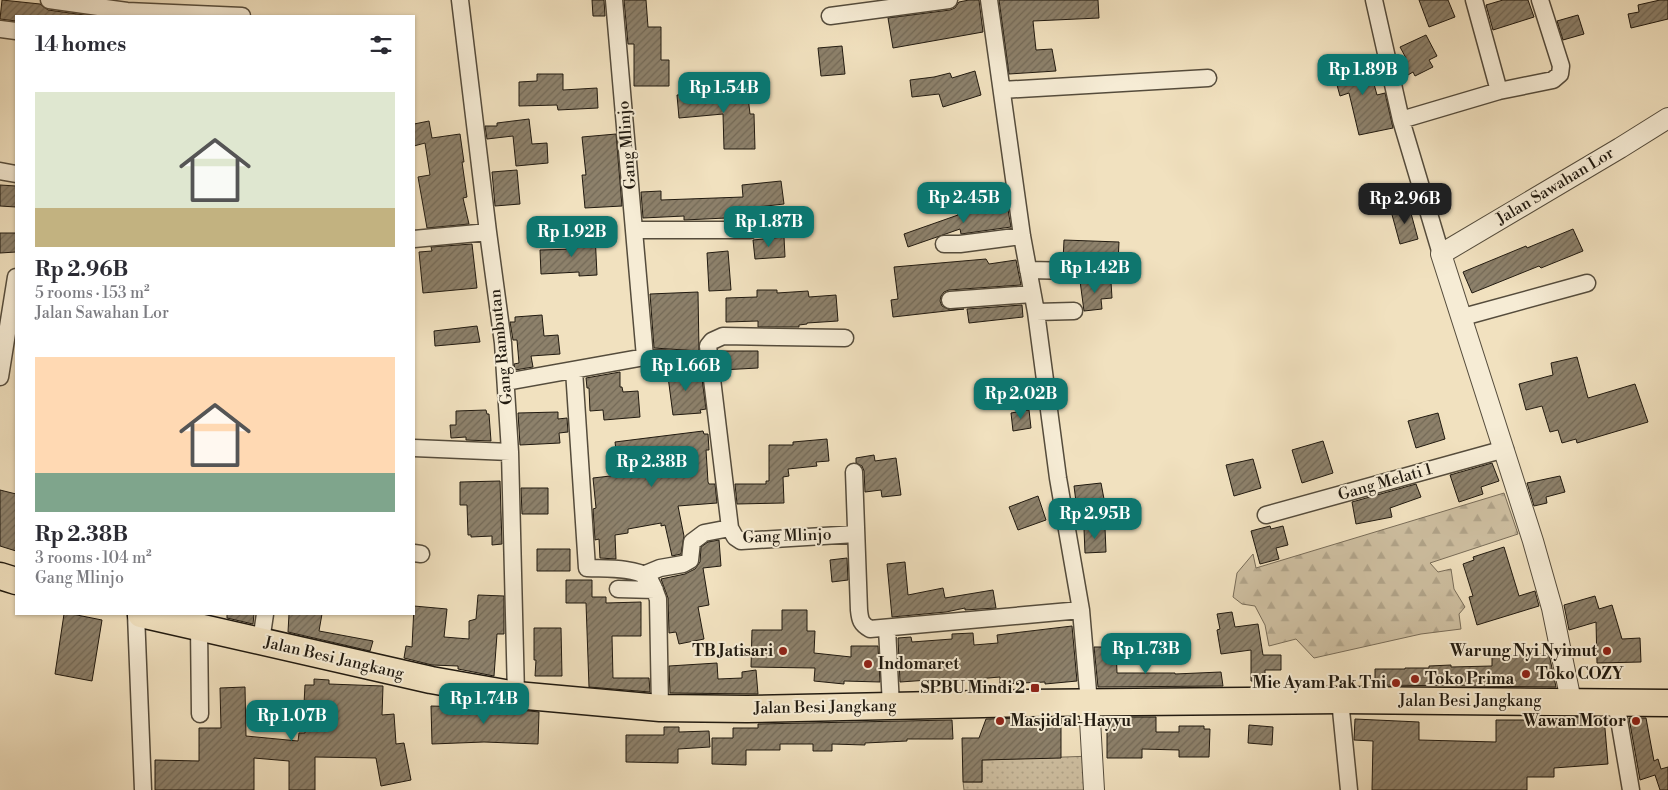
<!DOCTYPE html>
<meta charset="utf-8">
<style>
body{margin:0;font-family:"Libre Bodoni",serif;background:#f2f2f3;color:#2b2b33;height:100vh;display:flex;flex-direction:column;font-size:19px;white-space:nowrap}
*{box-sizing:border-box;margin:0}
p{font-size:16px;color:#7c7c81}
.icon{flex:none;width:28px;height:28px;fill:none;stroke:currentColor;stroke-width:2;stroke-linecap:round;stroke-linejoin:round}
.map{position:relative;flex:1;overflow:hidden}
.drawer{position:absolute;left:15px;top:15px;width:400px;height:600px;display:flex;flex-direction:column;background:#fff;border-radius:0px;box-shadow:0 1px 4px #0004}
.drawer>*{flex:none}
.price{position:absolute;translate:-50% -42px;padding:0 11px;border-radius:10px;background:#0f766e;color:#fff;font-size:16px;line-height:32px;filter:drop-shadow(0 1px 2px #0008)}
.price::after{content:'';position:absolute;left:50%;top:30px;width:15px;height:11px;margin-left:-8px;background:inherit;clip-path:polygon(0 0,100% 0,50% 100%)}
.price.on{background:#222;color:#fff}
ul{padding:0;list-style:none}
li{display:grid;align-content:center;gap:10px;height:265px;padding:0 20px}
li span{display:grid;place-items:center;height:155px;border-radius:0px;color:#555}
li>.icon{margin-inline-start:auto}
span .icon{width:90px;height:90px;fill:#fffc;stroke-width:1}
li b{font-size:21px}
h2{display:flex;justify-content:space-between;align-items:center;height:60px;padding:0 20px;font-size:21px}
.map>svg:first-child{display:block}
.grass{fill:url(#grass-dots);stroke:#786c58}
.forest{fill:url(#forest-firs);stroke:#786c58}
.building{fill:url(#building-hatch);stroke:#211a10}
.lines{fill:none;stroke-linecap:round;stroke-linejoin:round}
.minor-casing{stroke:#554c3c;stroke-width:19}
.tertiary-casing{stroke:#554c3c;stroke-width:22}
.primary-casing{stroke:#211a10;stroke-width:29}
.minor{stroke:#f6ecd5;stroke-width:16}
.tertiary{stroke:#f6ecd5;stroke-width:20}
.primary{stroke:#f1e1bf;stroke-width:26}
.poi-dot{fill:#8f2418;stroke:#f6ecd5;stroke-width:2}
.labels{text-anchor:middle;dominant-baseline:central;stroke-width:4;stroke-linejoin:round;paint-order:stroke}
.street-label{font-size:16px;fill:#211a10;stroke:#f6ecd5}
.poi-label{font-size:16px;font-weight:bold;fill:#211a10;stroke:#f6ecd5;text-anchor:end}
</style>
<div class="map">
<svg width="1668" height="790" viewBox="0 0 1668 790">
<defs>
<pattern id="grass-dots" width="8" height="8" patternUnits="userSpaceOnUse" patternTransform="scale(1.25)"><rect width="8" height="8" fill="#cebfa1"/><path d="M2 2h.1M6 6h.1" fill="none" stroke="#b1a48a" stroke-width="1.8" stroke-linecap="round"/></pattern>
<pattern id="forest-firs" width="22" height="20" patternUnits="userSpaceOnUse" patternTransform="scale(1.25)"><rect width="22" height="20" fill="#cebfa1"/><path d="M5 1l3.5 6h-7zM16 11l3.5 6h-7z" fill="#b1a48a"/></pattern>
<pattern id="building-hatch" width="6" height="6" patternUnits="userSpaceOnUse" patternTransform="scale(1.25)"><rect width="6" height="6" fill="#8d816b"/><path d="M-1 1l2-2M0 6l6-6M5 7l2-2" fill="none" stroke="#736957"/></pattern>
</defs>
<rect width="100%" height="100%" fill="#f1e1bf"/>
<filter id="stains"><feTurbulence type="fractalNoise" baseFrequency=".004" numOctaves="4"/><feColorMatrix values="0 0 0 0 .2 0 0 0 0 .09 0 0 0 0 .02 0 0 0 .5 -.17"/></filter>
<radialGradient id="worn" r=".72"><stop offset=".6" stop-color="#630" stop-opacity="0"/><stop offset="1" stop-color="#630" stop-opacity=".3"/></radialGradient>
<path class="grass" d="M1092 756 1094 790H964L963 782H982V760Z"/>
<path class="forest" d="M1504 493 1518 534 1430 563 1438 572 1451 569 1454 589 1465 607 1459 614 1461 629 1421 634 1314 658 1296 639 1269 646 1265 625 1255 606 1242 604 1233 597 1237 573 1253 554 1256 568Z"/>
<path class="building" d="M2 0 40 4 48 10 92 16H16V21L0 19Z
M592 0H604L605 16H593Z
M624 0H646L648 27H661V60H669V86H634V44H628Z
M969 0H979L983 32 893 48 888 18 950 10 955 8 959 2Z
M999 0H1098L1099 18 1033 21 1036 50 1052 49 1056 71 1009 74Z
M1419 0H1448L1455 17 1429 27Z
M1503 0H1528L1534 17 1493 30 1486 5Z
M1660 0H1668V19L1631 28 1628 14 1639 12 1638 5Z
M1578 15 1584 34 1563 40 1557 21Z
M1426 35 1437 56 1429 60 1433 67 1415 76 1413 72 1408 75 1400 61 1406 58 1400 47Z
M842 46 845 74 821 76 818 48Z
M1357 56 1360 68 1369 66 1377 95 1385 93 1393 128 1359 135 1349 93 1340 96 1331 63Z
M975 71 981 95 943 107 939 94 912 97 910 80 934 77 950 73 952 78Z
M537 74H563V90L597 88 598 108 558 110 557 105 519 106V82L537 81Z
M747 88 750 114H754L755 149H724L723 114 679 118 677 95Z
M529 119 532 144 547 143 548 163 516 166 513 136 487 139 485 126H497V123Z
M429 121 432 138 460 134 464 162H462L467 197 463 198 469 224 427 228 418 177 430 175 425 143 414 146V124Z
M616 134 622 206 585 208 582 175H586L582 137Z
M517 170 520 204 495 206 492 172Z
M781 181 784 204 740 209 741 215 726 216V218L684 220V216L643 218 641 192 661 191V200L743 197 742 185Z
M0 185 16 186V207L0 206Z
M1007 204 1011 227 961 234 960 229 908 247 904 234 958 215V210Z
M1409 206 1418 239 1400 244 1391 211Z
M1573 229 1583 251 1541 268 1539 266 1472 293 1463 272 1526 246 1527 248Z
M0 233H16V252L0 253Z
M575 233H595L597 275 579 276V272L541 274 540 250 576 249Z
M784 237 785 257 755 259 753 240Z
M1064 240 1119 242 1118 262 1063 261Z
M472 244 477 288 423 293 419 252 432 251 431 247Z
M728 251 731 290 709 291 707 253Z
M986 259 989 264 1016 260 1021 285 949 290 944 292 941 296 940 301 942 306 950 310 964 309 893 317 891 300 898 299 894 267Z
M1080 281 1111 282 1112 298 1101 299 1102 309 1084 311Z
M757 290H777V293L808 291 809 297 836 295 838 321 807 323V324L799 325V327H758V321L726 322V298L757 297Z
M698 292 699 351 654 348 650 294Z
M1022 305 1023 317 969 323 967 309Z
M542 315 544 336 558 335 560 354 531 356 533 367 515 370 514 364 519 363 517 340H513L510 322H515V317Z
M477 326 480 342 435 346 434 331Z
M719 351H758V368L721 370Z
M1577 357 1588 398 1635 384 1648 422 1577 443 1576 439 1562 443 1558 430 1550 432 1542 406 1526 410 1519 384 1553 375 1551 363Z
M667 369 701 371 706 409 700 410 701 413 673 415Z
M620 372V387H622L623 392 638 391 640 417 604 420 603 410 590 411 589 388H587L586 378Z
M486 410 487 414H489L491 441 466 440V437L451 438 450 425H456V411Z
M1029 410 1031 428 1013 431 1011 413Z
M558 412V419L567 418 568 432 559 433 560 443 520 445 518 413Z
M1438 413 1445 439 1416 448 1408 421Z
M703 431 704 434H708L709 450H706L708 482 709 484H715L717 503 678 506 684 536 681 554 672 556 665 525 661 526V523L628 529V533L615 535 616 559 600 558 599 539 595 540 593 509 596 508 593 478 619 475 615 442Z
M827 439 829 461 816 462 817 466 788 469 789 476 783 477 784 503 737 504 735 484H766V481H769V445H793V442Z
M1323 441 1333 473 1302 483 1292 450Z
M874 455 875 461 896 458 901 495 882 497 881 490 865 492 864 471 862 466 856 463V458Z
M1253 459 1261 488 1234 496 1226 465Z
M1492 463 1499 481 1481 487 1483 494 1459 502 1450 475Z
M1560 476 1565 492 1546 497 1547 503 1534 506 1527 483Z
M500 481 502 544 492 545V536L471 537V535H468L467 505H460V482Z
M1101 483 1104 499 1076 502 1074 486Z
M1416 484 1421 497 1390 508 1392 517 1356 524 1352 502Z
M521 488H548V514H522Z
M0 490 16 494V551L0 546Z
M1038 496 1046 520 1018 530 1009 507Z
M1270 526 1271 529 1283 526 1288 545 1276 548 1279 559 1260 564 1251 531Z
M1105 528 1106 552 1085 553 1084 529Z
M719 540 721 566 703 568 709 605 698 607 704 639 679 644 676 632 669 633 668 598 661 579 685 574 695 569 700 562 701 547 708 542Z
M1504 547 1519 596 1535 591 1539 606 1477 625 1469 597 1473 596 1463 564 1474 560 1473 557Z
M537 549H570V571H537Z
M847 558 848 580 832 582 830 560Z
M905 562 908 595 943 588 945 598 993 590 996 608 965 610V608L946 612 892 617 887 564Z
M566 580H592V597H606V603L641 602V636H612L613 678H649L650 692 589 687 586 603H566Z
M478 595 504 596V634H497L494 676 458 669V666L432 665 404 658 406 646 412 647 414 606 447 609 444 637 469 639V621L476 619Z
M1595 596 1599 609 1612 605 1622 639 1640 638 1641 662 1597 663 1596 622 1569 630 1564 605Z
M782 610H807V631H815L814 653 851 657V646H878L880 682 844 681V684L814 681 815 668 751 667 752 630H782Z
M1232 612 1235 627 1258 624 1263 655H1281V670H1265V681H1251V650L1221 654 1217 630 1220 629 1217 614Z
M64 614H72L102 620 92 681 55 674Z
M227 614H254L253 624 227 618Z
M289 614H322L319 631 373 641 370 651 288 632Z
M1072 626 1077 681 1045 684V682L1000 684V677L953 681V685L929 686V680L900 682 898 638 911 637 912 642 952 639V634L973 633 974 645 998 643 997 635Z
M534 628H561L562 676H535L536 660H534Z
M1094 647H1116L1117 673H1175V674L1221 672 1223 686 1098 687Z
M1549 654 1556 687 1375 685V669H1405V668H1429V666L1451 665V667L1492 666V656Z
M717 663 718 679 742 678V672L756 670 758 694 670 693 669 666Z
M314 679 329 680V684L383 686 382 715 394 714 396 744 404 743 411 780 381 786 376 758 315 757V790H289V761L254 758V790H155V760L199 761V728H221L220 688 245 687 246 736 298 741 299 733H305L307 704H304L305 685H314Z
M431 706 501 708 539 712 538 744 484 742 432 744Z
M1107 717H1156V732H1179V726H1204V729H1210L1209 757H1179V750L1142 749V758H1107Z
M1575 717H1604L1608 764 1554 768V777H1527V790H1372L1373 741 1354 740 1355 719 1419 722V740L1496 742V720H1527V718Z
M1025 718 1033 721V718H1061V758L982 760V782H963L962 738H979L986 719Z
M1629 718H1646L1654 761 1658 759 1661 769 1668 767V790H1660L1655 775 1640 780Z
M952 720 953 739H907V741L865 743V745L832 744V751H813V744H780V750H746V765L712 764V738H733V728H758V724Z
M1249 725 1273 727 1272 745 1248 743Z
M664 727H679V732L709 731 710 747 678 749V763L626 762V735H664Z"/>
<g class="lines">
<defs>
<path id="minor" d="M49 0 127 11 242 16
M460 0 488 232 503 343 510 452 516 695
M614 0 645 357
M989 0 1022 236 1036 312 1058 478 1081 610 1089 703
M1374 0 1401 120 1441 254
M1474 0 1499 91
M830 16 949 0
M0 29 16 31
M1002 90 1208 78
M1401 120 1499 91 1553 80 1560 74 1561 66 1540 0
M0 171 16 174
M634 230H750
M414 239 488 232
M944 244H960L1022 236
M1028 270 1125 272
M950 300 1032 294
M1036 312 1074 311
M1463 317 1587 283
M845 338 723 336 712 341 708 346 730 528 735 537 741 541 856 534
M574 370 587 568C603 569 635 567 647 577 653 582 655 592 658 599L660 708
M0 377 16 277
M506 382 645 357 710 362
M414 448 510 452
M854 472 859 610C860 620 861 624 870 629L1081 610
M1266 515 1505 449
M414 553 421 554
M643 575 660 568 683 564 690 560 692 542 704 533 730 528
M618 589 655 590
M136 614 143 790
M199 627 200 714
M887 628 891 706
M261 641 265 614
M1340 700 1349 790
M1616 702 1631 790"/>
<path id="tertiary" d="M1571 701 1552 608 1533 541 1441 254 1620 148 1668 118
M1089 703 1094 790"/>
<path id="primary" d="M0 576 16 581
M141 614 431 680 516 695 660 708 747 709 1027 703 1340 700 1668 703"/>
</defs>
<use href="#minor" class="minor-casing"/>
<use href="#tertiary" class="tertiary-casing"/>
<use href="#primary" class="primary-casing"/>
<use href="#minor" class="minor"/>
<use href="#tertiary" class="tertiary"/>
<use href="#primary" class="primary"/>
</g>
<g class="poi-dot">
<circle cx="783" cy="651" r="5"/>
<circle cx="1607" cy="651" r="5"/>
<circle cx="868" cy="664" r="5"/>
<circle cx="1526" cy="674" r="5"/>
<circle cx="1415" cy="679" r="5"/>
<circle cx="1396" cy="683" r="5"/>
<rect x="1030" y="683" width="10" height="10" rx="2.5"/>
<circle cx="1000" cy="721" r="5"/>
<circle cx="1636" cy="721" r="5"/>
</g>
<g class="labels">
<g class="street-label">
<text transform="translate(627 145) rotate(-95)">Gang Mlinjo</text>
<text transform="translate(1555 186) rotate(-31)">Jalan Sawahan Lor</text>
<text transform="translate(501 347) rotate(-96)">Gang Rambutan</text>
<text transform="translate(1385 482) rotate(-16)">Gang Melati 1</text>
<text transform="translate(787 536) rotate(-2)">Gang Mlinjo</text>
<text transform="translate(334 658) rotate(13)">Jalan Besi Jangkang</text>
<text x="1470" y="701">Jalan Besi Jangkang</text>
<text transform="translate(825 707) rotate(-1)">Jalan Besi Jangkang</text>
</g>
<g class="poi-label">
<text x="773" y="651">TB Jatisari</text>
<text x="1597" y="651">Warung Nyi Nyimut</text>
<text x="878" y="664" text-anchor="start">Indomaret</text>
<text x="1536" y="674" text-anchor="start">Toko COZY</text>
<text x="1425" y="679" text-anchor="start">Toko Prima</text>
<text x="1386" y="683">Mie Ayam Pak Tni</text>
<text x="1025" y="688">SPBU Mindi 2</text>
<text x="1010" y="721" text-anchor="start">Masjid al-Hayyu</text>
<text x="1626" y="721">Wawan Motor</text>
</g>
</g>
<rect width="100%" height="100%" filter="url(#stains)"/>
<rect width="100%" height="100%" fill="url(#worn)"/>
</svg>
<b class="price" style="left:1363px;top:96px">Rp 1.89B</b>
<b class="price" style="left:724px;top:114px">Rp 1.54B</b>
<b class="price" style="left:964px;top:224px">Rp 2.45B</b>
<b class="price on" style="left:1405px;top:225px">Rp 2.96B</b>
<b class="price" style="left:769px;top:248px">Rp 1.87B</b>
<b class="price" style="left:572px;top:258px">Rp 1.92B</b>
<b class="price" style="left:1095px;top:294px">Rp 1.42B</b>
<b class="price" style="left:686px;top:392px">Rp 1.66B</b>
<b class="price" style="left:1021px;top:420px">Rp 2.02B</b>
<b class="price" style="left:652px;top:488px">Rp 2.38B</b>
<b class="price" style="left:1095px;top:540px">Rp 2.95B</b>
<b class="price" style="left:1146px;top:675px">Rp 1.73B</b>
<b class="price" style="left:484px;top:725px">Rp 1.74B</b>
<b class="price" style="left:292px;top:742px">Rp 1.07B</b>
<section class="drawer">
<h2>14 homes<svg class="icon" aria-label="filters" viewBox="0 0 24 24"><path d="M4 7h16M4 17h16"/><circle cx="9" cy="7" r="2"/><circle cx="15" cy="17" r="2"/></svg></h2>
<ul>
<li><span style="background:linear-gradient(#dfe7d0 75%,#c2b280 0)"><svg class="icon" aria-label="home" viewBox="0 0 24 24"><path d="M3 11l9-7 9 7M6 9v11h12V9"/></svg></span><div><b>Rp 2.96B</b><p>5 rooms · 153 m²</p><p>Jalan Sawahan Lor</p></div></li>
<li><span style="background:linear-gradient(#ffd9b3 75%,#7fa58c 0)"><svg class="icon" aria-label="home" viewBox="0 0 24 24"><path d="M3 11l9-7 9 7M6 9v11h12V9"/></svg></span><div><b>Rp 2.38B</b><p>3 rooms · 104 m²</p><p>Gang Mlinjo</p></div></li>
</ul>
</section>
</div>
